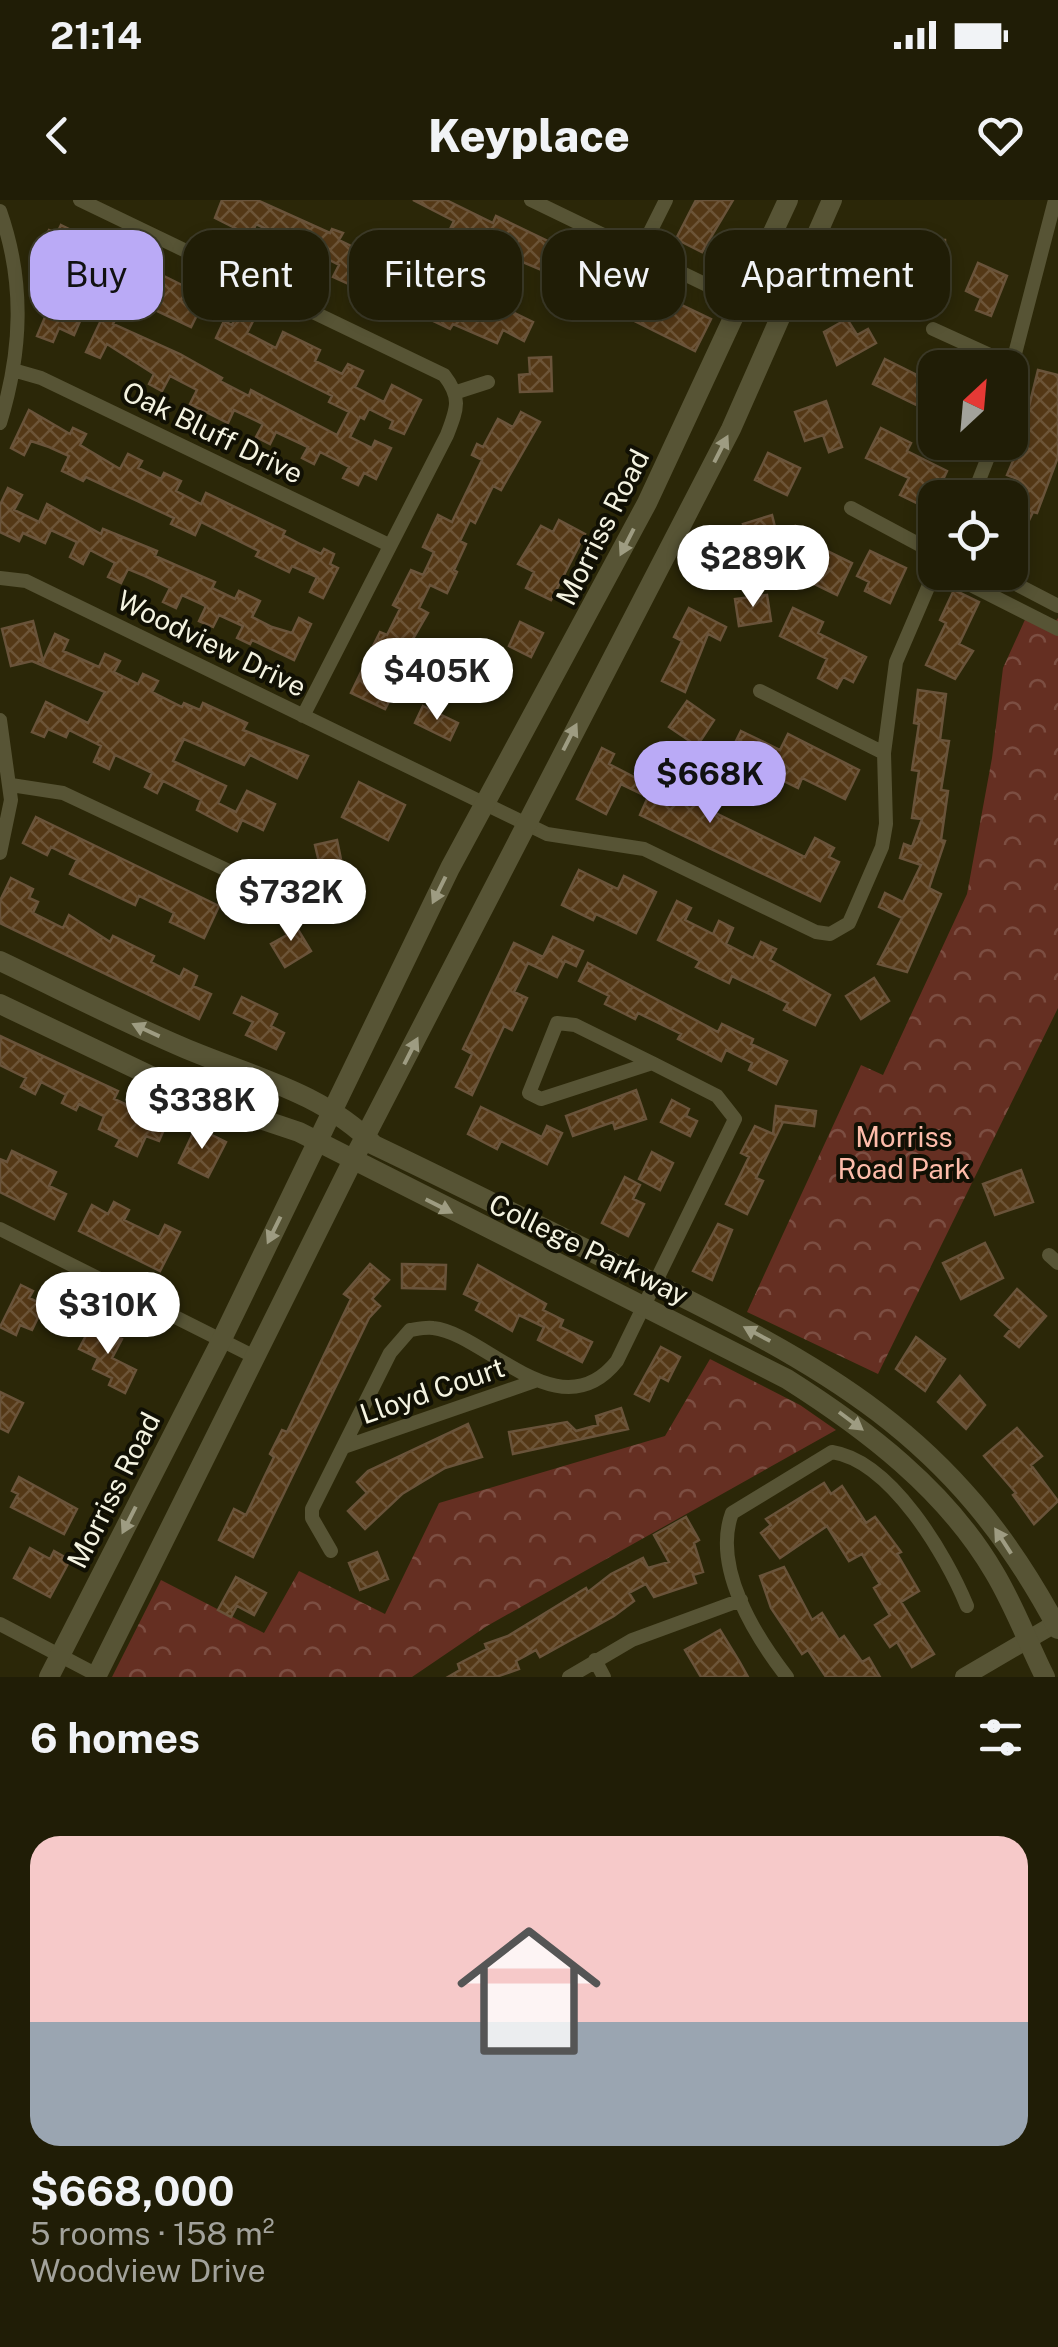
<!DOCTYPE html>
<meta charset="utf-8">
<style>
body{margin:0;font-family:"Public Sans",sans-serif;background:#2d2a14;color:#f1f3f6;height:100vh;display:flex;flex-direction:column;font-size:38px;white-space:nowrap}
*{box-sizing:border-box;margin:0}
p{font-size:32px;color:#a2a29b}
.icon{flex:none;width:55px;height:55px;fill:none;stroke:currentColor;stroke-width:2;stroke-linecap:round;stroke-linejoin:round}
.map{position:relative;height:1477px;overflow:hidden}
.details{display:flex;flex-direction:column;background:#201d06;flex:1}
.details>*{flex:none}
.top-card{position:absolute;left:30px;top:30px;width:1000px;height:90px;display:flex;gap:20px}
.needle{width:65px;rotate:26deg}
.tools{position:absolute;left:918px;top:150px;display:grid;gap:20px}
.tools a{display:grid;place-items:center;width:110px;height:110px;border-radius:20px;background:#201d06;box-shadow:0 5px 15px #0003,0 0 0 2px #3d3b28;font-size:50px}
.price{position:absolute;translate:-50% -85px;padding:0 22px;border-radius:35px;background:#fff;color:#222;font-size:32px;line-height:65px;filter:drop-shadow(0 2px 5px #0008)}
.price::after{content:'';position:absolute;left:50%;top:60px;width:30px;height:22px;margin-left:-15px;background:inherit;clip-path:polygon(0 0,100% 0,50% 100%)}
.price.current{background:#baaaf6;color:#111}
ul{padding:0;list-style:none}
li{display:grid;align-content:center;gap:20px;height:530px;padding:0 30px}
li span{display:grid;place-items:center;height:310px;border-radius:30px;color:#555}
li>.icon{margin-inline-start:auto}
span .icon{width:180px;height:180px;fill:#fffc;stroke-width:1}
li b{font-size:42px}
h2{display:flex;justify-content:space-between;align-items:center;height:120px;padding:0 30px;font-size:42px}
.tag{padding:0 35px;border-radius:30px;background:#201d06;box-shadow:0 5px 15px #0003,0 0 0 2px #3d3b28;font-size:35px;line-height:90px}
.tag.current{background:#baaaf6;color:#111}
.status{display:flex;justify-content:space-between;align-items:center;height:70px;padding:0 50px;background:#201d06;direction:ltr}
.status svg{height:28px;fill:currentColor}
header{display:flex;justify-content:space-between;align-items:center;height:130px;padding:0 30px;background:#201d06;font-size:45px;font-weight:800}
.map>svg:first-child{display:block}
.forest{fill:url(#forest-crowns)}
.building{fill:url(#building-cross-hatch);stroke:#69533a;stroke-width:2.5}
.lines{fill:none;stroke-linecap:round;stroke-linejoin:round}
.minor{stroke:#575435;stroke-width:14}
.tertiary{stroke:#575435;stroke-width:18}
.secondary{stroke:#575435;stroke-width:20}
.oneway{fill:#9e9c82}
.labels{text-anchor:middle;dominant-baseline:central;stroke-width:8;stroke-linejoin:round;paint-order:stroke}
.street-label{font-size:28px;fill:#f4f3e1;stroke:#111004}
.park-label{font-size:28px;fill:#fdbcaa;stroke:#111004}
</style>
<div class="status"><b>21:14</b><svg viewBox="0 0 49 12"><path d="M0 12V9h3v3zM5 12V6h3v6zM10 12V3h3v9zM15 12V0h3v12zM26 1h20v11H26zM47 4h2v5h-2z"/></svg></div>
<header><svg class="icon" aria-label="back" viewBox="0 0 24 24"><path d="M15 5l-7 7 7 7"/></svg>Keyplace<svg class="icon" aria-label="heart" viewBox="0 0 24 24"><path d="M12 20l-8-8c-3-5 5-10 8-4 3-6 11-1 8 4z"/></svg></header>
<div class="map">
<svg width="1058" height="1477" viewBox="0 0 1058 1477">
<defs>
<pattern id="forest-crowns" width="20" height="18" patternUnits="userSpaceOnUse" patternTransform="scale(2.5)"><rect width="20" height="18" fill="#652f22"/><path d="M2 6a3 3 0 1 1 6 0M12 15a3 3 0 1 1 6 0" fill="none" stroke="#7c4e42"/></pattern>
<pattern id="building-cross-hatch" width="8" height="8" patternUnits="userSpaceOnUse" patternTransform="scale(2.5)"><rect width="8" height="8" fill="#543816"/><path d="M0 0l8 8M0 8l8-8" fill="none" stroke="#6d5538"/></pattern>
</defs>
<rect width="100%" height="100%" fill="#2b2708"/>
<path class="forest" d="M1028 413 1052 426 1058 418V808L878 1174 747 1112 861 865 883 875 967 694 992 558 1003 468Z
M710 1159 800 1205 836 1230 487 1426 412 1477H112L161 1380 264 1433 299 1371 385 1414 439 1303 665 1236Z"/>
<path class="building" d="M222 0H257L330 33 332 29 343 33 339 40 386 63 390 53 405 60 399 73 449 98 454 86 475 94 472 100 493 109 496 104 533 122 524 141 503 130 497 143 453 124 450 129 395 103 401 91 377 80 371 94 333 77 339 65 320 55 296 43 291 55 276 48 281 36 256 24 251 36 215 18Z
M413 0H446L493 23 496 16 581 57 578 64 601 76 605 68 617 74 613 83 638 95 642 86 711 119 695 151 554 81 556 76 449 31 454 21Z
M696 0H733L702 52 676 39Z
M61 25 190 89 184 101 200 109 191 127 56 63 54 68 35 59 49 30 57 33Z
M912 39 945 40V67L912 66Z
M881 48 900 72 875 93 861 77 854 83 842 69 857 57 862 64Z
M978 63 1007 76 991 116 976 110 981 98 966 91Z
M54 96 87 105 74 135 59 128 53 142 37 136Z
M238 112 254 119 247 133 276 148 283 132 320 150 315 161 342 174 348 164 363 171 355 187 384 202 392 185 421 200 404 234 390 228 393 221 369 209 364 219 360 217 350 237 372 248 375 241 391 248 376 279 364 273 358 285 343 278 349 267 320 252 314 264 302 258 308 247 276 232 270 244 256 237 263 224 234 210 228 223 190 204 197 190 170 176 162 191 149 184 154 174 107 144 100 158 86 152 104 114 115 120 113 124 180 154 222 178 220 181 249 196 251 190 337 235 349 212 329 202 332 196 216 138 224 121 232 125Z
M847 119 857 135 868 129 876 143 837 165 824 132Z
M551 157 552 191 520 192 519 175 530 174 529 158Z
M885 159 935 184V214L873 184Z
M1038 170 1058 175V257L1037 313 1033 312 1010 360V304L1020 280 1007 275 1019 247Z
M826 201 842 247 829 252 823 235 805 241 795 212Z
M29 210 70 234 73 228 86 234 80 245 120 269 128 254 142 261 138 268 161 279 164 273 181 281 176 291 201 304 206 293 285 331 283 335 302 345 321 354 324 349 334 354 330 364 338 368 323 398 310 392 317 377 292 366 289 372 256 356 259 351 201 322 195 335 171 324 174 318 86 277 83 281 62 271 69 256 49 247 31 241 24 255 11 248Z
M521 212 540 222 501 290 493 286 475 323 470 320 460 341 466 344 454 370 457 372 447 393 430 385 419 408 428 413 403 456 413 460 406 474 393 468 382 491 392 496 385 509 351 493 363 468 374 474 385 451 373 446 380 432 387 435 400 409 393 405 411 370 423 375 434 352 423 347 438 315 452 322 482 260 472 255 477 244 483 247 498 219 513 227Z
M881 228 911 243 907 251 947 271 929 309 900 295 909 278 866 258Z
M768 253 800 268 787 295 755 280Z
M8 288 22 295 14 310 39 322 47 304 101 334 103 329 157 351 155 356 215 382 212 388 235 399 239 391 260 401 252 417 272 427 292 433 299 418 311 424 294 460 252 440 250 444 237 438 243 426 219 415 213 427 199 421 206 406 182 395 176 408 163 402 170 388 145 376 128 369 121 383 108 377 115 363 90 350 83 364 70 357 77 342 51 330 45 343 23 333 19 341 0 332V305Z
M772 315 776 331 795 326 800 340 753 355 743 324Z
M559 320 585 334 551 400 526 388 534 372 518 364 541 326 553 332Z
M823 349 852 363 837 395 808 381Z
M870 351 906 368 890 403 865 391 869 382 857 376Z
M954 390 979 402 959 444 973 451 955 479 926 465 946 423 940 420Z
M767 395 771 421 739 426 735 399Z
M689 408 726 427 720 440 708 434 685 492 662 481 682 441 674 437Z
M793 408 823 422 818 433 866 457 853 482 843 477 837 488 818 478 827 459 780 436Z
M33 421 43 461 55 434 68 440 63 451 99 467 105 454 120 461 114 472 138 484 143 474 158 481 152 492 182 507 184 503 200 510 203 503 247 523 243 530 308 556 297 578 250 555 244 565 184 539 173 561 226 586 218 603 236 612 247 591 275 604 263 630 242 620 237 631 223 624 197 610 201 600 163 581 157 593 145 587 152 573 115 555 109 569 94 562 101 546 69 530 66 537 48 529 44 537 32 532 46 502 88 523 105 492 32 461 11 466 2 429Z
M520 422 543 433 531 457 509 446Z
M918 490 946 494 940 540 949 541 941 590 948 591 941 640 945 641 929 688 941 694 907 772 878 764 902 718 879 707 885 693 903 702 921 665 900 658 904 644 912 647 922 619 912 618 919 571 912 570 919 524 914 523Z
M687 501 714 520 697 546 669 527Z
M423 506 458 523 450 540 415 523Z
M741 531 780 550 788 534 859 570 845 599 802 578 798 588 759 569 756 576 726 561Z
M602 548 614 554 609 564 638 579 649 557 678 571 669 590 805 657 815 638 834 648 829 657 839 662 820 701 640 615 648 597 621 584 606 614 577 599Z
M359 582 405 605 388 640 342 617Z
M36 617 219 706 204 738 170 722 174 713 139 696 135 705 70 674 77 660 51 647 47 655 23 643Z
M337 640 344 674 306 682 302 666 319 662 315 645Z
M579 670 618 689 624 676 656 692 636 733 596 714 593 720 562 705Z
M11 678 33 689 29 698 38 702 33 713 63 728 69 715 110 742 113 736 154 756 151 762 180 777 184 769 197 776 193 786 211 794 199 819 0 723V701Z
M677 701 691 708 685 720 713 734 719 721 733 728 726 744 753 758 761 742 776 749 770 760 830 795 815 825 784 810 788 803 732 776 729 783 696 767 700 761 658 740Z
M291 718 311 751 285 767 271 744 287 735 281 724Z
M553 737 583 751 576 766 565 761 557 777 528 763 514 792 527 798 512 830 504 826 472 895 456 887 472 854 463 849 514 743 543 757Z
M588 763 718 832 722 824 753 839 751 844 787 861 776 884 749 870 752 863 726 850 721 861 678 839 681 834 638 813 635 819 605 804 609 796 579 781Z
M874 778 889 801 861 819 846 796Z
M242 797 277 814 271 826 284 833 276 849 246 835 253 822 234 813Z
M0 836 118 891 114 899 134 908 137 901 170 916 159 941 146 936 137 956 116 946 120 939 99 929 104 916 79 904 76 910 62 903 66 895 41 882 35 894 21 887 26 878 0 865Z
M636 890 646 919 615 929 613 922 573 936 566 916Z
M672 900 689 909 686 916 697 921 690 936 661 922Z
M776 906 816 911 814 926 783 922 756 978 763 981 747 1014 726 1004 749 957 741 953 755 926 773 934Z
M481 907 542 937 547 926 562 933 547 964 501 941 497 949 468 934Z
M196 927 226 942 208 977 179 963Z
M12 951 56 972 49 986 66 994 54 1019 0 992V959L7 962Z
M652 952 673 963 660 990 639 979Z
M1021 970 1033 1002 995 1015 983 984Z
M625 977 640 985 633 999 644 1004 628 1036 602 1023Z
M114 1002 129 1010 124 1020 159 1037 165 1025 180 1032 160 1071 79 1031 92 1005 108 1014Z
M718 1024 732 1030 712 1080 693 1071Z
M985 1043 1003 1078 961 1099 943 1063Z
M370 1064 389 1080 372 1099 380 1106 369 1118 253 1357 219 1340 234 1309 246 1315 274 1257 270 1254 282 1230 287 1232 351 1099 344 1094Z
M402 1064 446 1065 445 1089 402 1088Z
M478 1065 546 1104 543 1110 563 1120 560 1127 592 1142 582 1162 538 1140 544 1127 519 1115 512 1131 476 1110 480 1102 464 1094Z
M21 1085 33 1091 29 1098 44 1105 32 1130 20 1125 16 1135 0 1127Z
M1017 1089 1046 1116 1019 1147 1005 1136 1011 1129 995 1115Z
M92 1124 122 1139 112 1158 136 1170 125 1193 109 1185 112 1178 93 1169 98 1158 79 1149Z
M916 1137 945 1159 925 1191 896 1169Z
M661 1147 680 1157 668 1181 660 1177 649 1201 635 1194Z
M960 1176 985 1205 966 1229 938 1202Z
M0 1192 23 1203 8 1232 0 1228Z
M621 1208 628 1229 513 1254 509 1232 567 1222 576 1231 598 1225 596 1216Z
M468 1224 482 1257 445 1268 402 1294 365 1329 348 1311 367 1293 357 1282 368 1271Z
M1017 1228 1042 1256 1031 1265 1058 1301 1034 1324 1013 1295 1016 1293 984 1256Z
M19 1277 77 1309 64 1334 11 1307 18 1294 12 1291Z
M824 1283 831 1294 842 1286 866 1323 875 1317 901 1352 897 1354 919 1391 901 1402 934 1454 912 1467 897 1442 890 1447 875 1425 890 1415 874 1388 880 1384 862 1354 849 1361 827 1326 780 1358 761 1333 771 1325 766 1319Z
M686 1317 699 1340 694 1343 703 1372 693 1375 696 1383 654 1397 646 1384 629 1393 634 1401 614 1416 540 1457 536 1450 516 1461 519 1469 496 1477H448L460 1470 458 1464 487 1449 485 1444 508 1436 586 1388 588 1392 611 1374 643 1358 648 1368 669 1362 654 1335Z
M30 1348 50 1359 54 1351 70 1360 50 1397 14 1378Z
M377 1352 388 1379 360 1390 349 1363Z
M784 1367 812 1420 822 1413 839 1440 844 1436 862 1462 869 1458 880 1477H826L808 1450 802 1454 771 1408 760 1376Z
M236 1377 266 1393 254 1415 237 1406 231 1417 218 1410Z
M720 1430 739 1461 748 1477H701L685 1450Z"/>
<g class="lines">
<path class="minor" d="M80 0 444 175C462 198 457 209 447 235L303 516
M531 0 742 102
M0 11C25 82 22 151 0 223
M640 52 666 0
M933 129 1012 165
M13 170 41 178 389 345
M1010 173 1055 0
M457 192 488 182
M972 298 994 242
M851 308 935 353
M945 372 1058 429
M993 372 1058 406
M0 378 26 381 547 634 644 649 816 732 830 734 849 723 882 647 886 624 884 553 896 462 935 371
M760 491 884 553
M0 520 11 600 0 653
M11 585 63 593 246 679
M557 823 575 825 652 863 541 899 529 893Z
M0 1029 255 1157
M1049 1055 1058 1063
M344 1247 535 1181
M331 1351 312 1318V1309L390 1153 410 1130C417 1129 426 1127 433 1128 485 1133 560 1233 617 1161L735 919 717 896 652 863
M0 1424 97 1475
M595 1460 604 1477
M569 1477 632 1440 741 1400
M787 1477C755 1436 712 1367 732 1313L832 1252C891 1261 946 1355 967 1406"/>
<path class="tertiary" d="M964 1477 1058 1422"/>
<path class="secondary" d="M0 761C61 790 121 821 182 847 249 876 321 891 374 945 460 986 546 1029 632 1072 823 1166 954 1232 1058 1429
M0 804 195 897 299 932 787 1179C866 1229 946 1290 994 1372 1014 1405 1028 1443 1045 1477
M49 1477 221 1141 450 668 647 303 788 0
M96 1477 352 962 731 229 832 0"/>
</g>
<defs><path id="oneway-solid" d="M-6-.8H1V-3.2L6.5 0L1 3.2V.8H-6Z" transform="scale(2.5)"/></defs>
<g class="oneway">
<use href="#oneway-solid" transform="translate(721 249) rotate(-63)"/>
<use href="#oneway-solid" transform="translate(627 342) rotate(117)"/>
<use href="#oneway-solid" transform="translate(570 537) rotate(-63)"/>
<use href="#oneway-solid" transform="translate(439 690) rotate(116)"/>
<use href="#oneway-solid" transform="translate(146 830) rotate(-155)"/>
<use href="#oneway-solid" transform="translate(411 851) rotate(-63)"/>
<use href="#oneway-solid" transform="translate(439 1006) rotate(27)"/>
<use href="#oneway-solid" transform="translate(274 1030) rotate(116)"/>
<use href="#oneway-solid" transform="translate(757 1134) rotate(-152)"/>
<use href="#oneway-solid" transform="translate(851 1221) rotate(37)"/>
<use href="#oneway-solid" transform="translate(129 1320) rotate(117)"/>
<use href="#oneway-solid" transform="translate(1003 1341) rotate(-123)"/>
</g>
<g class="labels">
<g class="street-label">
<text transform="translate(213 232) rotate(26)">Oak Bluff Drive</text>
<text transform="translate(602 327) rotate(-63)">Morriss Road</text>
<text transform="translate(212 443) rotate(26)">Woodview Drive</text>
<text transform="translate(589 1049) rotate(26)">College Parkway</text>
<text transform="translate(432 1190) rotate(-19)">Lloyd Court</text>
<text transform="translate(113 1290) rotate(-63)">Morriss Road</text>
</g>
<g class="park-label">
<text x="904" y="936">Morriss<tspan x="904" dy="32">Road Park</tspan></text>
</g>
</g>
</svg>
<div class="tools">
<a><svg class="needle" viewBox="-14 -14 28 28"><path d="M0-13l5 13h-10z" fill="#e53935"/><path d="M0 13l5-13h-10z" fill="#a2a29b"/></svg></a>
<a><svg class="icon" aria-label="locate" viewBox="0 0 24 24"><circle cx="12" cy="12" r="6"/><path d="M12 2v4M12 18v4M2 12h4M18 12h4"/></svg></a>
</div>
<b class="price" style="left:753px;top:410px">$289K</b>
<b class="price" style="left:437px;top:523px">$405K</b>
<b class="price current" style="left:710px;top:626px">$668K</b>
<b class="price" style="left:291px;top:744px">$732K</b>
<b class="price" style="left:202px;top:952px">$338K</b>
<b class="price" style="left:108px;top:1157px">$310K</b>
<div class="top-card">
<a class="tag current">Buy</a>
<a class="tag">Rent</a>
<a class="tag">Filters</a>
<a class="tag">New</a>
<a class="tag">Apartment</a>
</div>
</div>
<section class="details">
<h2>6 homes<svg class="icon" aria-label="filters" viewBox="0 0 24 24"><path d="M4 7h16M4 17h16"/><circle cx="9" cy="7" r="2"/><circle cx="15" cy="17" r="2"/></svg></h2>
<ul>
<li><span style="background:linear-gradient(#f6c9c9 60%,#9aa5b1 0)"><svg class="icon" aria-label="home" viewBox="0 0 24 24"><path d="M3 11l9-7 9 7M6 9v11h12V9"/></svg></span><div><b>$668,000</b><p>5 rooms · 158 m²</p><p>Woodview Drive</p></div></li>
</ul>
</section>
